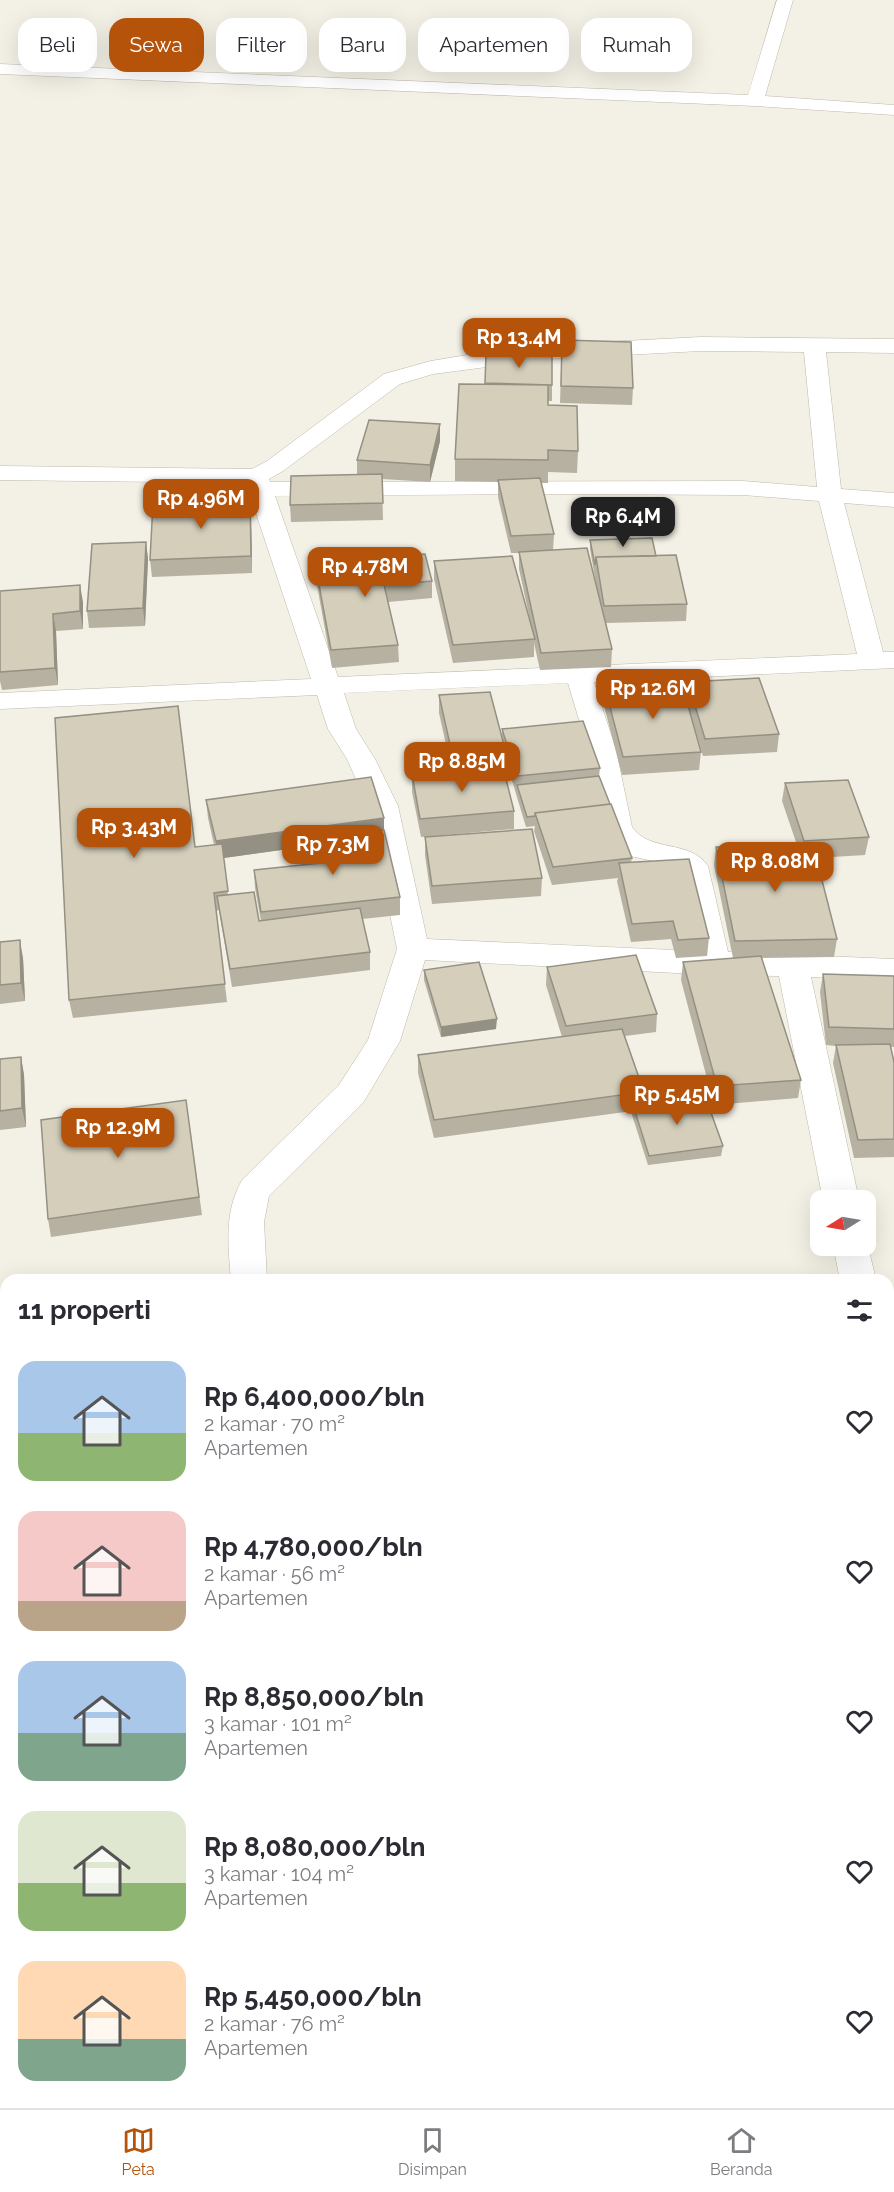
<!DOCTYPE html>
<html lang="id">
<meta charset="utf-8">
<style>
body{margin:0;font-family:Raleway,sans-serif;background:#f7f7f7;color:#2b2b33;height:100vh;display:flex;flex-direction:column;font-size:22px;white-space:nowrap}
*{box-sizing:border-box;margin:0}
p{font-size:20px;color:#7c7c81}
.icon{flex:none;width:33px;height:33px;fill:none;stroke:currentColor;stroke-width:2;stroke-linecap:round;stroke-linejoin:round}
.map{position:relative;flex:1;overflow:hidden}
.side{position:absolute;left:0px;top:1274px;width:894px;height:836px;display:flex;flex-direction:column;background:#fff;border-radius:18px 18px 0 0;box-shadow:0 6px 24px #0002}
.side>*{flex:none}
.guide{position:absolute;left:18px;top:18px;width:858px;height:54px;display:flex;gap:12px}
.needle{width:39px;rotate:259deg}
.buttons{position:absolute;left:810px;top:1190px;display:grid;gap:12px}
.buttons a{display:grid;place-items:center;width:66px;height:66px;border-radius:12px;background:#fff;box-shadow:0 6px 24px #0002;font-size:30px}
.price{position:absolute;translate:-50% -51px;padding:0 14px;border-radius:12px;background:#b45309;color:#fff;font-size:20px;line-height:39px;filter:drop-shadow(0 2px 3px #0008)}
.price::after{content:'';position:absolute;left:50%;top:36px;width:18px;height:14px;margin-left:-9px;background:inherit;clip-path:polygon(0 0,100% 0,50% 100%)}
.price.current{background:#222;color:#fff}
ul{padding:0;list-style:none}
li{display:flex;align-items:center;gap:18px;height:150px;padding:0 18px}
li span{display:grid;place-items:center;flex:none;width:168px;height:120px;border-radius:18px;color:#555}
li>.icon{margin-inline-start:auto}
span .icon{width:72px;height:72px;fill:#fffc;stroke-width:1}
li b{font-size:26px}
h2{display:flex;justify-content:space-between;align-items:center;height:72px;padding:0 18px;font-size:26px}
.tag{padding:0 21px;border-radius:18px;background:#fff;box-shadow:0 6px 24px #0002;font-size:21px;line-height:54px}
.tag.current{background:#b45309;color:#fff}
.menu{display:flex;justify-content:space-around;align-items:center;height:84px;border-top:2px solid #e1e1e2;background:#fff;font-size:16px;color:#7c7c81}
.menu a{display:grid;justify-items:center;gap:3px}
.menu .current{color:#b45309}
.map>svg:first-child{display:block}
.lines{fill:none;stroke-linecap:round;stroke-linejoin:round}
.street-casing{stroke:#beb9a8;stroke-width:1}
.street{fill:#fff;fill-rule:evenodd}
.wall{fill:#b6b1a1;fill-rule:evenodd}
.shaded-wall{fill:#949083}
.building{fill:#d4cebb;stroke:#949083;stroke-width:1.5}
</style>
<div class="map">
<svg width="894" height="2108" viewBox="0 0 894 2108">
<rect width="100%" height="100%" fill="#f3f0e5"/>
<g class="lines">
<defs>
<path id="street" d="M777 0H793L765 96 894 105V115L755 106 0 74V64L748 95Z
M701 337 894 339V353L826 352 841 489 894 493V507L844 503 883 652H894V668L594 682 616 750 632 827C650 853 690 839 708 866L728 952 894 959V981L811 977 859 1200H823L779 976 715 975 425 960 400 1041 363 1103 269 1196 264 1222 267 1280H231C228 1244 224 1212 242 1180L339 1085 368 1040 397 949 368 806 347 759 328 729 317 695 0 709V693L311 679 246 483 0 480V466L252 469 267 461 384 374 431 361 485 352 548 345ZM701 351 804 352 817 487 743 481 270 482 269 479 283 471 400 384 433 374 548 359ZM560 494 743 495 819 501 857 654 338 677 275 496ZM568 683 588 750 602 828 617 849 626 855 671 865 679 871 696 951 427 939 398 806 375 759 356 729 344 693Z
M866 1238 876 1280H840L833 1245H866Z
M888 1408 894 1410V1469L888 1467Z
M6 1454V1488L0 1489V1455Z
M888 1551H894V1637L888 1635Z
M468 2103H518L519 2108H469Z"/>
</defs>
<use href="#street" class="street-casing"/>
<use href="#street" class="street"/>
</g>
<path class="wall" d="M562 340 633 388 632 405 560 403Z
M459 384 552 385V401H548V405L578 451 577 473 548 472V483H541L554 534 553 550 598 595 590 549V540L656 556 687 604 686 621 606 623 612 649 611 667 540 670 534 643V657L453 663 434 579V561L530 620 519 569V553H511L498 497V482L455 481V459Z
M440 424V441L430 482 382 479 383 520 291 522 290 505 357 474V460Z
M251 516 252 573 152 577 150 560Z
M146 542 148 559 145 626 89 628 87 611Z
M315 563 432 581V598L388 602 398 645 399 662 332 668 316 580Z
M0 591 83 602V629L56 631 58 685 2 690 0 681Z
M688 682 779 734 777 752 703 756 686 699Z
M605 688 701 752 699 770 622 775 604 706Z
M439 695 502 736V729L600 768 599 776 632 858 631 862 709 938 707 956 676 958 671 939 631 942 617 881 618 878 552 885 534 831 535 826 526 827 504 754V763L451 767 439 713Z
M412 774 514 811V829L421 837 412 792Z
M785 783 869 837 865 855 816 858 837 939 834 957 762 958 801 1080 798 1098 714 1105 681 980 683 962 733 958 714 865 716 847 797 845 782 801Z
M206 800 384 830 400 897V915L362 919 370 952V970L232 987 219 910 216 911 227 1002 73 1018 69 1000 195 847 214 845 208 818ZM325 844 327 862 254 870 255 888 261 921H259L228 895 223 858Z
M425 837 542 878 541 896 432 904 425 855Z
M0 942 23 958 25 1001 0 1004Z
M547 967 657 1014 656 1032 625 1036 644 1092 643 1104 723 1146 721 1156 648 1165 632 1115V1111L434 1138 418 1073V1055L562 1037 546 985Z
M424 970 496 1029 441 1037 424 980Z
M823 974 894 976V1047H891L894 1062V1157L854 1158 833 1063 836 1046 826 1045 820 992Z
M21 1057 24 1075 26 1127 0 1130V1059Z
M186 1100 202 1215 51 1237 48 1219Z
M888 1612 894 1628V1918L888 1919Z"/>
<path class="shaded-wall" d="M440 424V441L430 482V465Z
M250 499 251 516 252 573 251 556Z
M146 542 148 559 145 626 143 608Z
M80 585 83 602V629L80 611Z
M53 614 56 631 58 685 55 668Z
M384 818V836L325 837V844L217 859 216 841Z
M20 940 23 958 25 1001 21 983Z
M497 1019 496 1029 441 1037V1027Z
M21 1057 24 1075 26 1127 22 1108Z"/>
<path class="building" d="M562 340 631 342 633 388 561 386Z
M486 354 552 355V385L485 383Z
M459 384 548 385V405L577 406 578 451 548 450V460L455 459Z
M369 420 440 424 430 465 357 460Z
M382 474 383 503 290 505 291 476Z
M540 478 554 534 511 536 498 480Z
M250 499 251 556 150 560 153 503Z
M652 538 656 556 596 557 595 565 590 540Z
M146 542 143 608 87 611 92 544Z
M587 548 612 649 541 653 519 552Z
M425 554 432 581 384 585 398 645 331 650 315 563Z
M676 555 687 604 604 606 596 557Z
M512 556 535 639 453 645 434 561Z
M80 585V611L53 614 55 668 0 672V591Z
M759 678 779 734 705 739 688 682Z
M682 684 701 752 623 757 605 688Z
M490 692 504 745 451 749 439 695Z
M178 706 195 847 222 844 228 891 214 893 225 984 69 1000 55 718Z
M583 721 600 768 517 776 502 729Z
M503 767 514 811 420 819 412 774Z
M599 776 610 804 535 813V816L527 817 517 785Z
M371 777 384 818 216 841 206 800Z
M848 780 869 837 804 841 785 783Z
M611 804 632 858 553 867 535 813Z
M532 829 542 878 432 886 425 837Z
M384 830 400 897 261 912 254 870 330 862 325 837Z
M813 845 837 939 735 941 716 847Z
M689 859 709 938 678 940 673 921 632 924 619 863Z
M254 892 259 921 360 908 370 952 230 969 217 896Z
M20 940 21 983 0 985V942Z
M636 955 657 1014 566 1026 547 967Z
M761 956 801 1080 717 1086 683 962Z
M479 962 497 1019 441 1027 424 970Z
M823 974 894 976V1029L829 1027Z
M622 1029 644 1092 434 1120 418 1055Z
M890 1044 894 1062V1139L858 1140 836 1045Z
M21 1057 22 1108 0 1111V1059Z
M705 1096 723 1146 649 1156 633 1105Z
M186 1100 199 1197 48 1219 41 1120Z
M888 1612 894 1628V1809L888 1811Z
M894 1817V1904L888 1905V1818Z"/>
</svg>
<div class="buttons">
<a><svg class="needle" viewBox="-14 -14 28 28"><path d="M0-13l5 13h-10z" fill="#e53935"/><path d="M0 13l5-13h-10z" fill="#7c7c81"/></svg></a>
</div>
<b class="price" style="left:519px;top:369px">Rp 13.4M</b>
<b class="price" style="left:201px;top:530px">Rp 4.96M</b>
<b class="price current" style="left:623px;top:548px">Rp 6.4M</b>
<b class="price" style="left:365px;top:598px">Rp 4.78M</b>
<b class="price" style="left:653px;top:720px">Rp 12.6M</b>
<b class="price" style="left:462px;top:793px">Rp 8.85M</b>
<b class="price" style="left:134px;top:859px">Rp 3.43M</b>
<b class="price" style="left:333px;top:876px">Rp 7.3M</b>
<b class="price" style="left:775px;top:893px">Rp 8.08M</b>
<b class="price" style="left:677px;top:1126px">Rp 5.45M</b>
<b class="price" style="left:118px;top:1159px">Rp 12.9M</b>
<div class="guide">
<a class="tag">Beli</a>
<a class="tag current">Sewa</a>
<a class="tag">Filter</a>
<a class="tag">Baru</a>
<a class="tag">Apartemen</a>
<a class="tag">Rumah</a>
</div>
<section class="side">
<h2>11 properti<svg class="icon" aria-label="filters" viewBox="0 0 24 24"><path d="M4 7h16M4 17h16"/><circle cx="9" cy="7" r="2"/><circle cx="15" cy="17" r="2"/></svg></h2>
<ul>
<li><span style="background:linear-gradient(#a9c7e8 60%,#8fb573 0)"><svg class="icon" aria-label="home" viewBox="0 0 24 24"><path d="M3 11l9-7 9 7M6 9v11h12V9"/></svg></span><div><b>Rp 6,400,000/bln</b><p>2 kamar · 70 m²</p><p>Apartemen</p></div><svg class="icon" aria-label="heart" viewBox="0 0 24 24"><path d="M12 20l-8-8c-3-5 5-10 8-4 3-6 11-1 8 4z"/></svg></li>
<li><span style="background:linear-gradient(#f6c9c9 75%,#b9a48a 0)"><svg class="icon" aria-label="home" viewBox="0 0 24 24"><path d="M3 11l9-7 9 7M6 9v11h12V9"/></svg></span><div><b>Rp 4,780,000/bln</b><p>2 kamar · 56 m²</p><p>Apartemen</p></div><svg class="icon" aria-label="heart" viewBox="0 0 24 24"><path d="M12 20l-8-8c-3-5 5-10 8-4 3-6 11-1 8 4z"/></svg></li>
<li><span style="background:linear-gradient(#a9c7e8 60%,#7fa58c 0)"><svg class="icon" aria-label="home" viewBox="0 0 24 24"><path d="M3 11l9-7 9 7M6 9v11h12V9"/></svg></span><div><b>Rp 8,850,000/bln</b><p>3 kamar · 101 m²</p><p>Apartemen</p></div><svg class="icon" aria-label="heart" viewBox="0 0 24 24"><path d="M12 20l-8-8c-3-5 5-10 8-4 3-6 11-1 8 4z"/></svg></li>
<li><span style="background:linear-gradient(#dfe7d0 60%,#8fb573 0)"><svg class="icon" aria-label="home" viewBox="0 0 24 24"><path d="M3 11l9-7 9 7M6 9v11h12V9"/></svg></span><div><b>Rp 8,080,000/bln</b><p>3 kamar · 104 m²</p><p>Apartemen</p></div><svg class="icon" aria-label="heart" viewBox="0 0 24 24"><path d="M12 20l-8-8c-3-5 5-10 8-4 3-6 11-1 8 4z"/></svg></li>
<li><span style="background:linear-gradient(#ffd9b3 65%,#7fa58c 0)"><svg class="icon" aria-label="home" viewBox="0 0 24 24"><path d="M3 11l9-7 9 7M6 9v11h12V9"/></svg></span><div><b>Rp 5,450,000/bln</b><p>2 kamar · 76 m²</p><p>Apartemen</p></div><svg class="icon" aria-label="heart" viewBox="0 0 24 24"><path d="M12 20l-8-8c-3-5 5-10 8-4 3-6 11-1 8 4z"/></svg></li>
</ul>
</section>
</div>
<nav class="menu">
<a class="current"><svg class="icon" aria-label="map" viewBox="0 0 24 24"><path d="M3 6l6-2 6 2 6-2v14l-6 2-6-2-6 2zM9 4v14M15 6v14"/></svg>Peta</a>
<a><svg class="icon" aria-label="saved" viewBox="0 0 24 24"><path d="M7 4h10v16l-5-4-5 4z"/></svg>Disimpan</a>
<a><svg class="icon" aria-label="home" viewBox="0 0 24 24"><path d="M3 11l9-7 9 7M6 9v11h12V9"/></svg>Beranda</a>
</nav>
